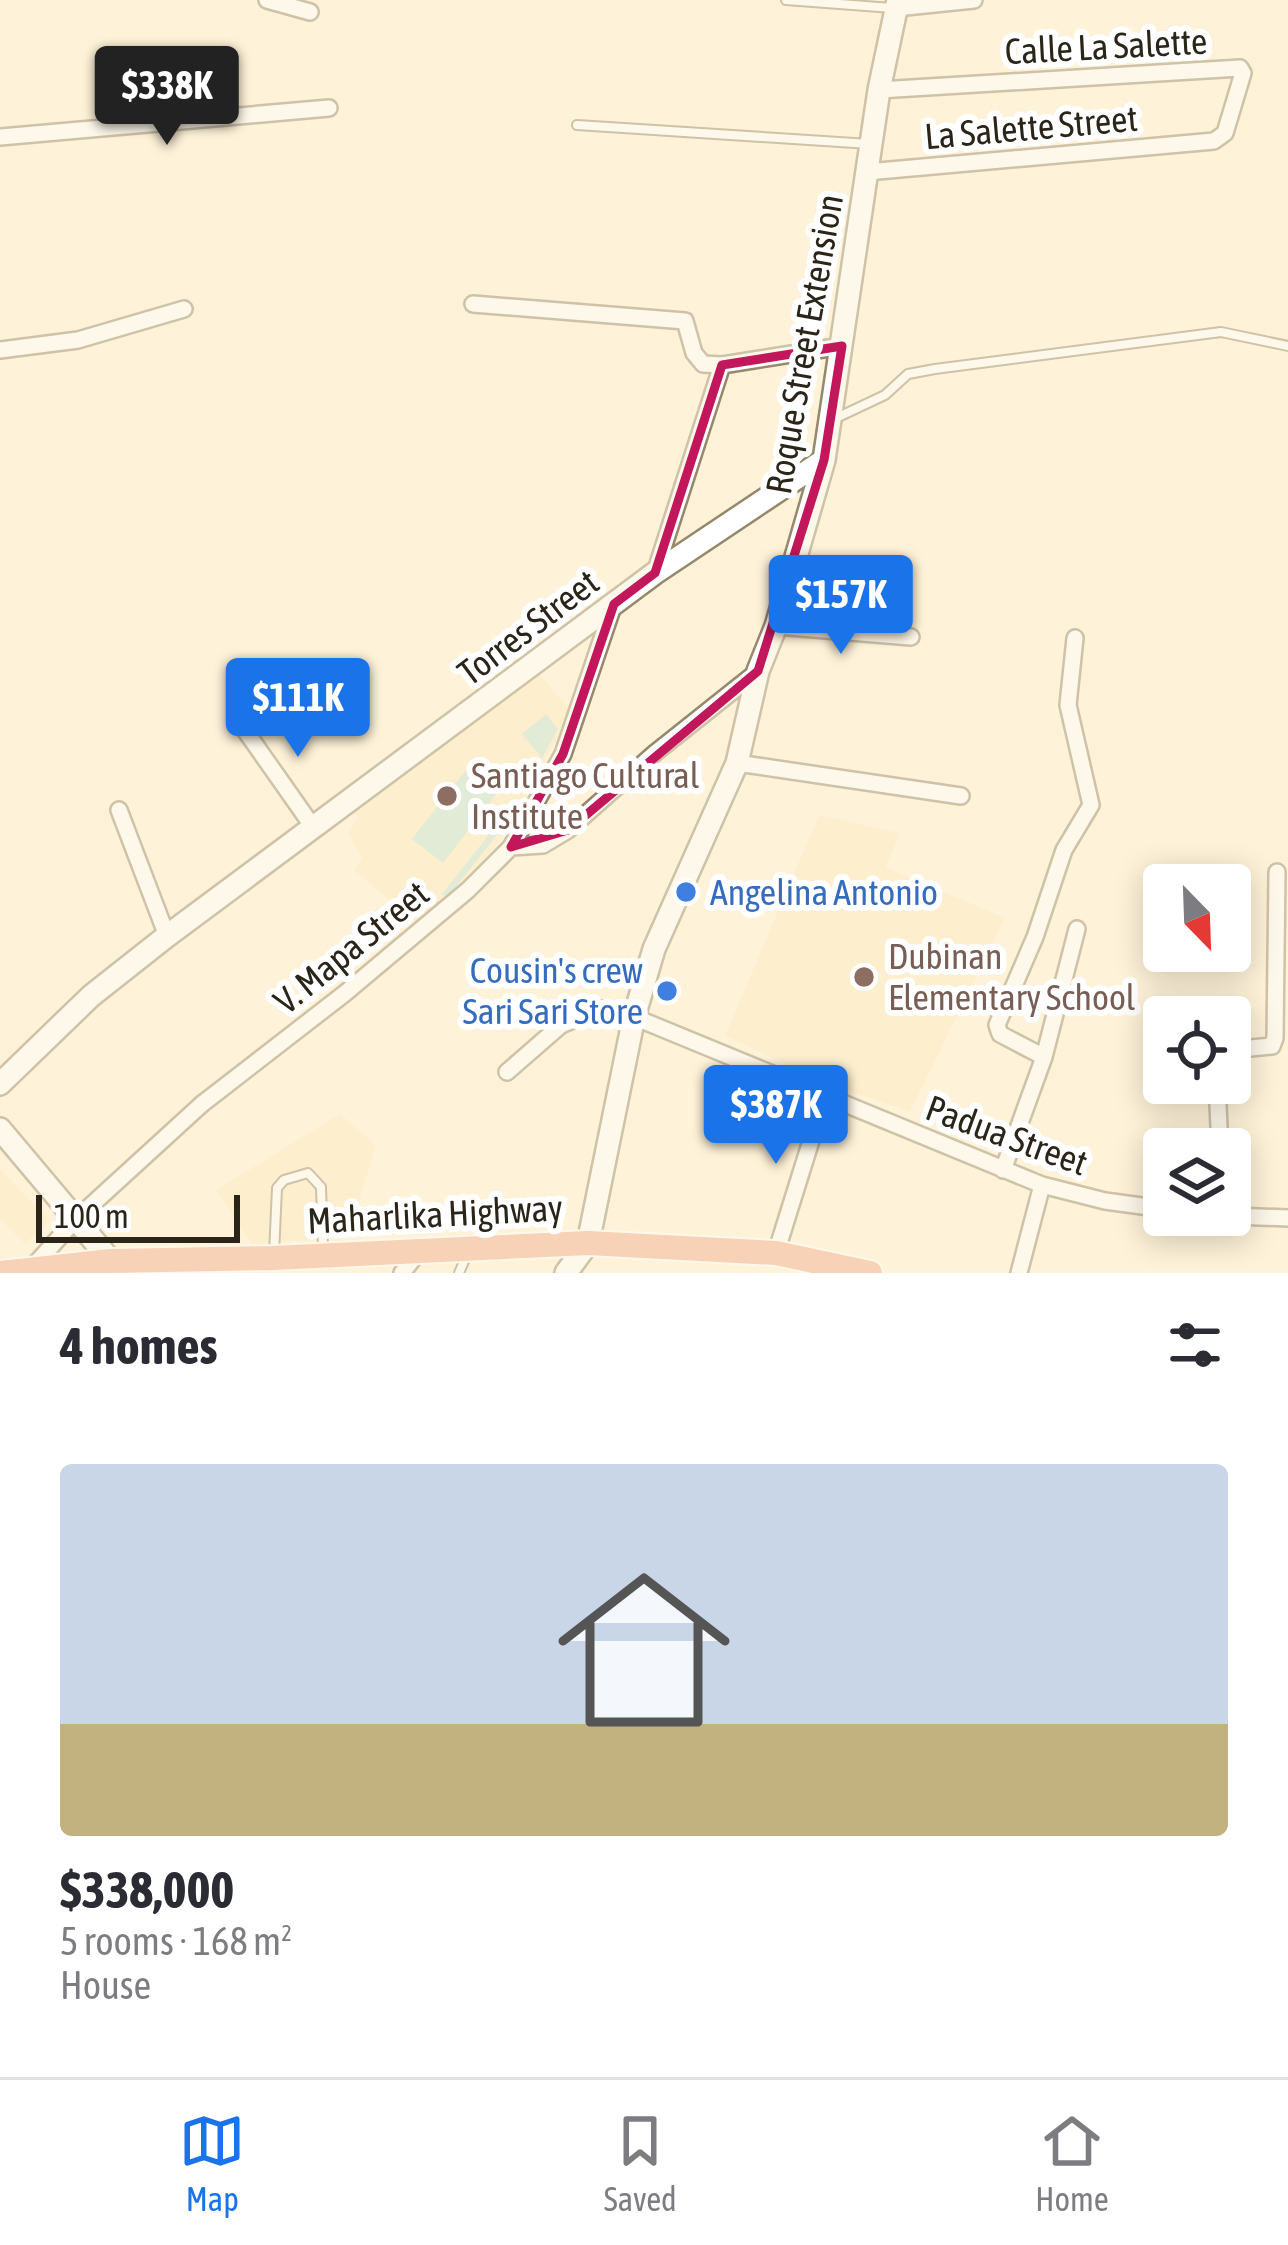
<!DOCTYPE html>
<meta charset="utf-8">
<style>
body{margin:0;font-family:"Asap Condensed",sans-serif;background:#f2f2f3;color:#2b2b33;height:100vh;display:flex;flex-direction:column;font-size:45px;white-space:nowrap}
*{box-sizing:border-box;margin:0}
p{font-size:39px;color:#7c7c81}
.icon{flex:none;width:66px;height:66px;fill:none;stroke:currentColor;stroke-width:2;stroke-linecap:round;stroke-linejoin:round}
.map{position:relative;height:1273px;overflow:hidden}
.sheet{display:flex;flex-direction:column;background:#fff;flex:1}
.sheet>*{flex:none}
.needle{width:78px;rotate:157deg}
.buttons{position:absolute;left:1143px;top:864px;display:grid;gap:24px}
.buttons a{display:grid;place-items:center;width:108px;height:108px;border-radius:12px;background:#fff;box-shadow:0 6px 30px #0003;font-size:60px}
.scale{position:absolute;left:36px;bottom:30px;width:204px;box-sizing:border-box;padding-left:12px;border:6px solid #2a2419;border-top:0;font-size:33px;line-height:42px;white-space:nowrap;color:#2a2419;-webkit-text-stroke:9px #fff;paint-order:stroke}
.price{position:absolute;translate:-50% -102px;padding:0 27px;border-radius:12px;background:#1a73e8;color:#fff;font-size:39px;line-height:78px;filter:drop-shadow(0 3px 6px #0008)}
.price::after{content:'';position:absolute;left:50%;top:72px;width:36px;height:27px;margin-left:-18px;background:inherit;clip-path:polygon(0 0,100% 0,50% 100%)}
.price.current{background:#222;color:#fff}
ul{padding:0;list-style:none}
li{display:grid;align-content:center;gap:24px;height:636px;padding:0 60px}
li span{display:grid;place-items:center;height:372px;border-radius:12px;color:#555}
li>.icon{margin-inline-start:auto}
span .icon{width:216px;height:216px;fill:#fffc;stroke-width:1}
li b{font-size:51px}
h2{display:flex;justify-content:space-between;align-items:center;height:144px;padding:0 60px;font-size:51px}
.tab-bar{display:flex;justify-content:space-around;align-items:center;height:168px;border-top:3px solid #e1e1e2;background:#fff;font-size:33px;color:#7c7c81}
.tab-bar a{display:grid;justify-items:center;gap:6px}
.tab-bar .current{color:#1a73e8}
.map>svg:first-child{display:block}
.built{fill:#fce9c2}
.green{fill:#c1e2d1}
.lines{fill:none;stroke-linecap:round;stroke-linejoin:round}
.lane-casing{stroke:#96886b;stroke-width:12}
.street-casing{stroke:#96886b;stroke-width:20}
.secondary-casing{stroke:#96886b;stroke-width:26}
.primary-casing{stroke:#fff;stroke-width:28}
.lane{stroke:#fff;stroke-width:8}
.street{stroke:#fff;stroke-width:15}
.secondary{stroke:#fff;stroke-width:21}
.primary{stroke:#f1aa8c;stroke-width:24}
.marked{fill:none;stroke:#c2185b;stroke-width:9;stroke-linejoin:round}
.education-dot{fill:#8d6e63;stroke:#fff;stroke-width:4.5}
.shop-dot{fill:#3f7fe0;stroke:#fff;stroke-width:4.5}
.labels{text-anchor:middle;dominant-baseline:central;stroke-width:12;stroke-linejoin:round;paint-order:stroke}
.street-label{font-size:36px;fill:#2a2419;stroke:#fff}
.education-label{font-size:36px;fill:#785e54;stroke:#fff;text-anchor:start}
.shop-label{font-size:36px;fill:#366cbe;stroke:#fff;text-anchor:start}
</style>
<div class="map">
<svg width="1288" height="1273" viewBox="0 0 1288 1273">
<rect width="100%" height="100%" fill="#fef2d8"/>
<path class="built" d="M536 671 571 710 513 823 470 878 418 924 355 871 362 858 348 833 359 817 349 808Z
M819 815 900 833 886 867 1005 918 910 1112 840 1088 725 1036Z
M340 1114 376 1145 348 1237 252 1244 216 1190Z
M0 1169 50 1220 25 1244 0 1219Z"/>
<path class="green" d="M546 714 558 729 542 758 522 734Z
M469 766 500 789 443 863 412 839Z
M515 802 520 806 447 898 442 894Z"/>
<g class="lines">
<defs>
<path id="lane" d="M786 0 892 8
M577 125 870 144
M832 420 885 395 908 374 935 369 1221 332 1288 346
M274 1254 277 1188 284 1180 308 1173 321 1187 323 1248
M459 1273 468 1252"/>
<path id="street" d="M267 0 310 12
M896 8 974 0
M0 137 329 108
M867 172 1214 141 1225 133 1243 73 1240 68 879 90
M473 304 685 321 694 353 703 364 722 365 842 346
M0 350 78 340 184 309
M655 573 722 365
M776 626 911 637
M240 723 313 827
M737 763 961 796
M119 810 167 936
M511 847 543 845 568 830 655 753 758 671
M1230 1050 1272 1046 1275 1038 1277 872
M1044 1057 1000 1034 997 1025 1035 937 1064 850 1091 805 1068 705 1075 638
M507 1072 561 1025 600 1009 634 1017 1042 1185 1105 1201 1164 1209
M1217 1083 1220 1149
M1003 1170 1044 1057 1077 929
M1207 1215 1288 1218
M776 1253 825 1096
M29 1271 75 1220 202 1104 344 994 468 890 511 847 563 754 613 606
M402 1273 420 1250
M1019 1273 1042 1185"/>
<path id="secondary" d="M0 1084 91 996 167 936 655 573 824 460
M0 1129 111 1261
M566 1273 588 1243 634 1017 654 949 737 763 758 671 776 626 824 460 879 90 898 0"/>
<path id="primary" d="M1 1273 111 1261 273 1258 588 1243 776 1253 870 1273"/>
</defs>
<use href="#lane" class="lane-casing"/>
<use href="#street" class="street-casing"/>
<use href="#secondary" class="secondary-casing"/>
<use href="#primary" class="primary-casing"/>
<use href="#lane" class="lane"/>
<use href="#street" class="street"/>
<use href="#secondary" class="secondary"/>
<use href="#primary" class="primary"/>
</g>
<path d="M0 0H1288V1273H0ZM842 346 824 460 758 671 568 830 511 847 563 754 614 604 655 573 722 365Z" fill="#fef2d8" fill-opacity=".55" fill-rule="evenodd"/>
<path class="marked" d="M842 346 824 460 758 671 568 830 511 847 563 754 614 604 655 573 722 365Z"/>
<g class="education-dot">
<circle cx="447" cy="796" r="12"/>
<circle cx="864" cy="977" r="12"/>
</g>
<g class="shop-dot">
<circle cx="686" cy="892" r="12"/>
<circle cx="667" cy="991" r="12"/>
</g>
<g class="labels">
<g class="street-label">
<text transform="translate(1106 46) rotate(-3)">Calle La Salette</text>
<text transform="translate(1031 127) rotate(-5)">La Salette Street</text>
<text transform="translate(804 344) rotate(-80)">Roque Street Extension</text>
<text transform="translate(528 627) rotate(-37)">Torres Street</text>
<text transform="translate(351 947) rotate(-39)">V. Mapa Street</text>
<text transform="translate(1007 1135) rotate(20)">Padua Street</text>
<text transform="translate(435 1214) rotate(-3)">Maharlika Highway</text>
</g>
<g class="education-label">
<text x="471" y="775">Santiago Cultural<tspan x="471" dy="41">Institute</tspan></text>
<text x="888" y="956">Dubinan<tspan x="888" dy="41">Elementary School</tspan></text>
</g>
<g class="shop-label">
<text x="710" y="892">Angelina Antonio</text>
<text x="643" y="970" text-anchor="end">Cousin's crew<tspan x="643" dy="41">Sari Sari Store</tspan></text>
</g>
</g>
</svg>
<div class="buttons">
<a><svg class="needle" viewBox="-14 -14 28 28"><path d="M0-13l5 13h-10z" fill="#e53935"/><path d="M0 13l5-13h-10z" fill="#7c7c81"/></svg></a>
<a><svg class="icon" aria-label="locate" viewBox="0 0 24 24"><circle cx="12" cy="12" r="6"/><path d="M12 2v4M12 18v4M2 12h4M18 12h4"/></svg></a>
<a><svg class="icon" aria-label="layers" viewBox="0 0 24 24"><path d="M12 4l9 5-9 5-9-5zM3 14l9 5 9-5"/></svg></a>
</div>
<div class="scale">100 m</div>
<b class="price current" style="left:167px;top:148px">$338K</b>
<b class="price" style="left:841px;top:657px">$157K</b>
<b class="price" style="left:298px;top:760px">$111K</b>
<b class="price" style="left:776px;top:1167px">$387K</b>
</div>
<section class="sheet">
<h2>4 homes<svg class="icon" aria-label="filters" viewBox="0 0 24 24"><path d="M4 7h16M4 17h16"/><circle cx="9" cy="7" r="2"/><circle cx="15" cy="17" r="2"/></svg></h2>
<ul>
<li><span style="background:linear-gradient(#c9d6e8 70%,#c2b280 0)"><svg class="icon" aria-label="home" viewBox="0 0 24 24"><path d="M3 11l9-7 9 7M6 9v11h12V9"/></svg></span><div><b>$338,000</b><p>5 rooms · 168 m²</p><p>House</p></div></li>
</ul>
</section>
<nav class="tab-bar">
<a class="current"><svg class="icon" aria-label="map" viewBox="0 0 24 24"><path d="M3 6l6-2 6 2 6-2v14l-6 2-6-2-6 2zM9 4v14M15 6v14"/></svg>Map</a>
<a><svg class="icon" aria-label="saved" viewBox="0 0 24 24"><path d="M7 4h10v16l-5-4-5 4z"/></svg>Saved</a>
<a><svg class="icon" aria-label="home" viewBox="0 0 24 24"><path d="M3 11l9-7 9 7M6 9v11h12V9"/></svg>Home</a>
</nav>
